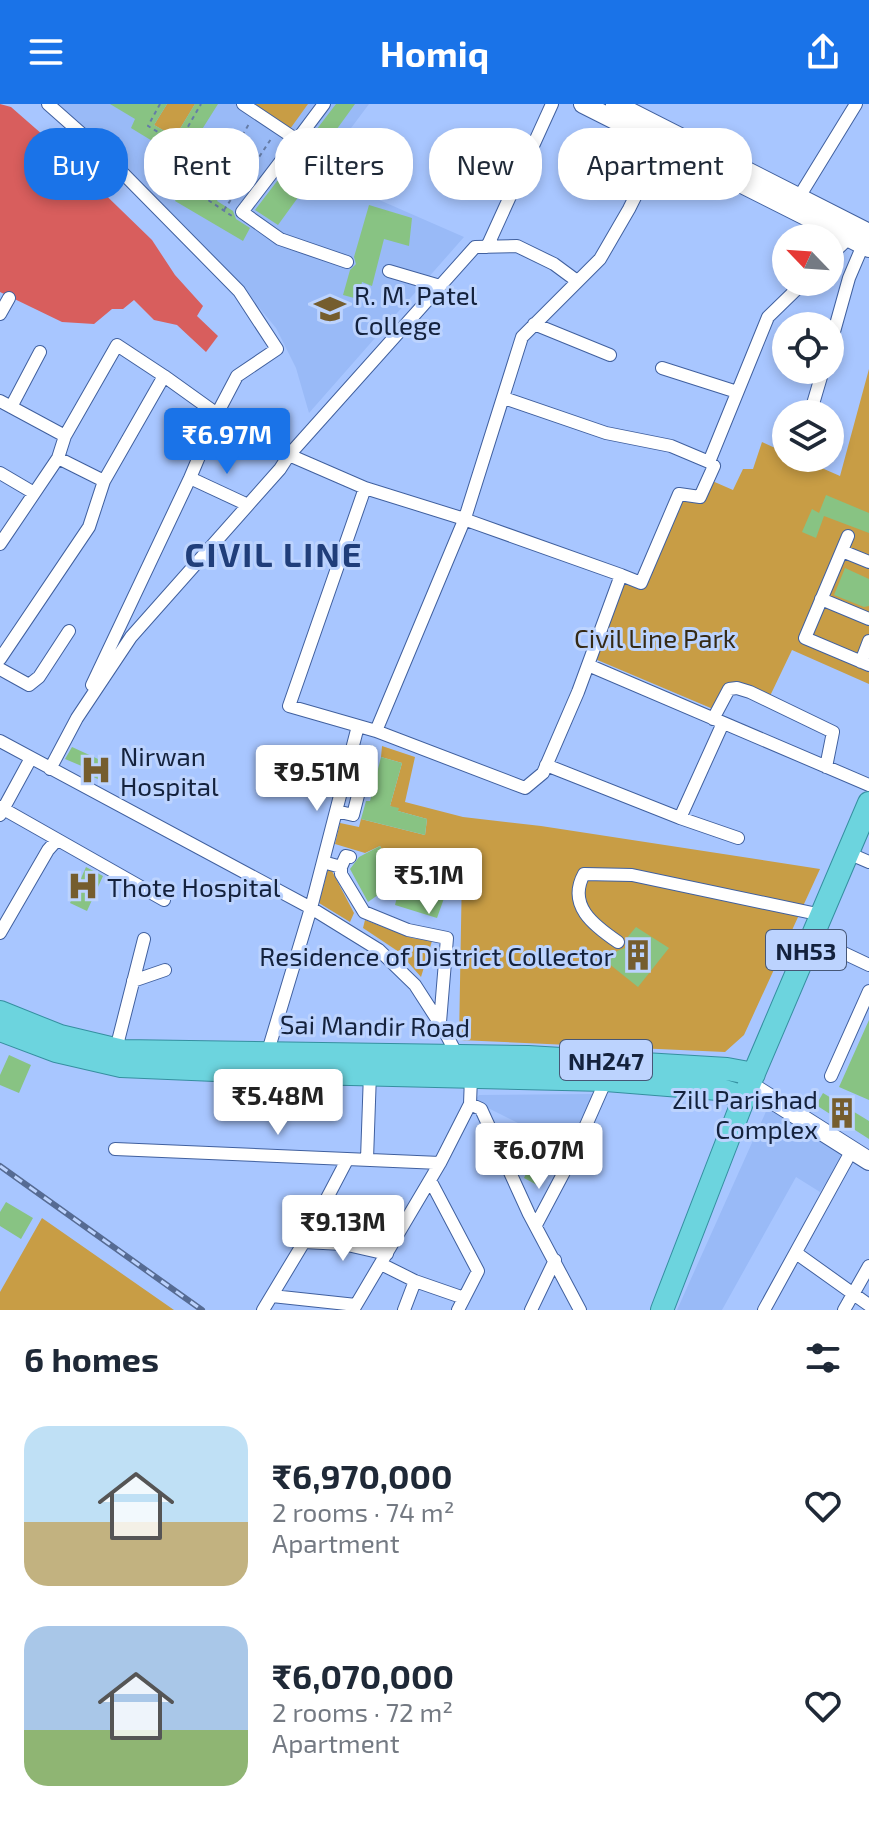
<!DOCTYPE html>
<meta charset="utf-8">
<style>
body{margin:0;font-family:"Exo 2",sans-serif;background:#f6f6f7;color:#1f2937;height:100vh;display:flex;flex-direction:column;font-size:30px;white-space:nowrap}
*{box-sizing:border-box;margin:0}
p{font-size:26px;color:#747a83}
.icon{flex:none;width:44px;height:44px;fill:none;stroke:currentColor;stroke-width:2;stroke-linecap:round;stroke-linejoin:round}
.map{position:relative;height:1206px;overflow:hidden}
.side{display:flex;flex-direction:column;background:#fff;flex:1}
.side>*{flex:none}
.top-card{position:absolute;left:24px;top:24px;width:822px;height:72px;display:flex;gap:16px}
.needle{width:52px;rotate:295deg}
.controls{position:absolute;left:772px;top:120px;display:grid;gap:16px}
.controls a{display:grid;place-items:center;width:72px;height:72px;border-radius:50%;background:#fff;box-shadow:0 4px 12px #0003;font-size:40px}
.price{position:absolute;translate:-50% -68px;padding:0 18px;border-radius:8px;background:#fff;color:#222;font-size:26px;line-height:52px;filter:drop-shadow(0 2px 4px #0008)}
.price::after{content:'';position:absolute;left:50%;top:48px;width:24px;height:18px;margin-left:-12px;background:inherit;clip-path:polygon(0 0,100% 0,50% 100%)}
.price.selected{background:#1a73e8;color:#fff}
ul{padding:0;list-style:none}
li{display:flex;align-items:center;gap:24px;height:200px;padding:0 24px}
li span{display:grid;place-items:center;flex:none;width:224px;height:160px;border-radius:24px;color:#555}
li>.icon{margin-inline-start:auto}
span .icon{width:96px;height:96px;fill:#fffc;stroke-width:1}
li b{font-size:34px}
h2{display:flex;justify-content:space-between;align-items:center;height:96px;padding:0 24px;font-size:34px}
.chip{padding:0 28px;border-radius:32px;background:#fff;box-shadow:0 4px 12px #0003;font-size:28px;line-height:72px}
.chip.selected{background:#1a73e8;color:#fff}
header{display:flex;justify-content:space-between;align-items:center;height:104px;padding:0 24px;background:#1a73e8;color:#fff;font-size:36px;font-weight:700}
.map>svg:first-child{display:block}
.built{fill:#99baf7}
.green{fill:#c89d45}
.water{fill:#d85e5d}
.building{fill:#88c383}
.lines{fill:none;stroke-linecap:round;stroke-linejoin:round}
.minor-casing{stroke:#40609f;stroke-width:14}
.secondary-casing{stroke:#40609f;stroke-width:20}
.trunk-casing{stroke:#358fa0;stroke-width:24}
.path{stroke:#657ca7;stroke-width:2;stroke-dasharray:4 4;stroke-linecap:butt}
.minor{stroke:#fff;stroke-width:12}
.secondary{stroke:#fff;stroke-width:18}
.trunk{stroke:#6cd4de;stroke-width:22}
.rail-casing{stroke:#566b93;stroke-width:6}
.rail{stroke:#bcd3fe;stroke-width:3;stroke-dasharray:9;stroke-linecap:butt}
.labels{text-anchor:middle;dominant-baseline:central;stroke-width:6;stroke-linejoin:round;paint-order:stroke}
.shield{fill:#bcd3fe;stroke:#465777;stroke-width:2}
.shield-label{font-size:24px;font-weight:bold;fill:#14223d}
.poi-label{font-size:26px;fill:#14223d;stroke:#bcd3fe;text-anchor:start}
.park-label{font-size:26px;fill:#352a15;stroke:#bcd3fe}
.street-label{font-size:26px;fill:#14223d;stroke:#bcd3fe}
.district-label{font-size:34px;font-weight:bold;letter-spacing:2px;fill:#203e7a;stroke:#bcd3fe}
</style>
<header><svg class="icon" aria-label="menu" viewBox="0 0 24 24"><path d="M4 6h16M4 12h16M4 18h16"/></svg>Homiq<svg class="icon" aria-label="share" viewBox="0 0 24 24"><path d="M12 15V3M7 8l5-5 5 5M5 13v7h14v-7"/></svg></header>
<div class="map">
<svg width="869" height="1206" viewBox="0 0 869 1206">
<rect width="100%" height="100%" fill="#a8c6ff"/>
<path class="built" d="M59 0H369L298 95H377L464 133 309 309 296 264 276 224 237 177Z
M596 990 574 1047 474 997 479 991Z
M768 1003 845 1048 820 1088 796 1073 722 1206H677Z"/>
<path class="green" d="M167 0H195L175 33 154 21Z
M254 0H308L290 25Z
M869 265V580L792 546 770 592 743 581 713 605 595 555 624 476 640 482 680 391 701 394 710 376 733 386 743 365H753L762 338 786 349V354H799L840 372Z
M382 642 415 653 405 698 463 713 541 722 820 765 744 931 725 948 459 936 462 767 407 752 401 772 396 770 380 742 365 749 335 740 340 719 359 723 361 715 425 731 427 715 398 707 390 702 402 659 381 653Z
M328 765 332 767 354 809 350 818 319 799Z
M365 816 412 834 432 837 421 873 399 848 363 824Z
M42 1114 174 1206H0V1188Z"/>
<path class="water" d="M0 0 11 3 51 38 152 136 175 171 203 202 197 212 218 232 206 248 177 221 154 216 134 196 123 205H112L94 220 62 218 0 188Z"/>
<path class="building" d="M110 0H167L154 21 175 33 195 0H218L196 35 238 59 217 97 233 107 236 115 250 124 243 137 175 97 179 89 170 84 185 57 131 24 135 15Z
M336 0H355L316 54 323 59 278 121 255 106Z
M369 101 412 114 409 142 384 135 372 182 362 178 358 195 343 191 350 166 356 160 354 153Z
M826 391 869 409V429L824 412 816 434 802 428 812 405 819 409Z
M845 464 869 475V502L864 503 834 491Z
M72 643 109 660 100 676 82 668 84 663 65 655Z
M381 653 402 659 390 702 399 704 398 707 427 715 425 731 361 715 366 697H370Z
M380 742 399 776 368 798 350 765 359 753Z
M407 752 454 766 437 814 395 801Z
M86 763 103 772 87 807 70 799Z
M636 823 669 844 638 883 608 859 617 847 625 844 626 835Z
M869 916V996L839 983Z
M9 951 31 961 19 989 0 981V971Z
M823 989 869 1017V1035L816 1001Z
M541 1038 555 1045 537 1081 524 1074Z
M6 1098 33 1114 21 1135 0 1122V1108Z"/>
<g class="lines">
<defs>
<path id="minor" d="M48 0 100 46 239 187 277 245 237 272 217 310 289 351 280 365 131 533 77 614 50 665
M243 0 297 36 242 108 280 135 347 158
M297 36 324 0
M799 93 856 0
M487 143 552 0
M830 152 849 134
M389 167 440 182
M0 210 9 194
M534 220 610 251
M830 242 849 174 863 141
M662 264 737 288
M504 294 606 329 671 342 709 358
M0 297 65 332 58 354
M11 303 40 248
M810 310 823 266
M65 332 117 241 164 272
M0 369 34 389
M190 374 248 401
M365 384 289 602 376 627 525 684 543 669 578 588 621 471 458 413 365 384 289 351 475 143 517 142 554 160 577 177
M848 432 805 534 869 561
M0 440 58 354 104 377 164 272 217 310 190 374 92 581
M842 447 869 458
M621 471 641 479 679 390 700 393 714 362 709 358 768 213 804 178
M821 495 869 515
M0 555 89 423 104 377
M861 558 869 537
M588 561 869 681
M0 565 29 581 39 573 69 527
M713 615 729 585 737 584 750 588 833 628 826 663
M376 627 465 414 522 233 600 155 629 105 661 41
M0 637 311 804 379 846 415 881 444 926 457 951
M546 661 680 714 723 619
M0 703 164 796
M336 707 353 711 369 648
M0 711 31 654
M680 714 738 734
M848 749 869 758
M323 758 341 763V770L364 808 408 826 447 834 440 918
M341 763 346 752 350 753
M0 829 48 746 56 737
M812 834 869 861
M618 838C593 821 567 801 584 770L632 771 822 811
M133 877 165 866
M268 947 311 804 358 622
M115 949 144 835
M831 972 869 887
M470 1000 481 1005 529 1110 580 1206
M115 1045 440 1059
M367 1055 370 969
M430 1076 478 1167 458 1206
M536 1121 572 1053 606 976
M304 1138 343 1140 387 1150
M796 1149 869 1201
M381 1160 415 1177 464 1194
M272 1192 356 1201
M263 1206 304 1138 347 1056
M353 1206 440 1059 470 1000 471 973
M404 1206 415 1177
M531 1206 555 1156
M764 1206 852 1046
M844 1206 869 1162"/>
<path id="secondary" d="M583 0 869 144
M615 0 869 129
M749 981 869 1057"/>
<path id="trunk" d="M0 908 60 932 123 947 528 953 727 965 754 970
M0 926 56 947 121 962 265 968 606 976 718 985 744 993
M662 1206 749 981 869 699"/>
</defs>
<use href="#minor" class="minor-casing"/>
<use href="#secondary" class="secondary-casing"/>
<use href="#trunk" class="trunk-casing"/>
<path class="path" d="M160 0 148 22 178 40 201 0
M182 33 226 59 205 94 232 112
M226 59 249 20
M219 73 243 90
M224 106 271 35"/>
<use href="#minor" class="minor"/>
<use href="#secondary" class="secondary"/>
<use href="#trunk" class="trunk"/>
<defs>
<path id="rail" d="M0 1062 202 1206"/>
</defs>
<use href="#rail" class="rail-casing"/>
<use href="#rail" class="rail"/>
</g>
<defs>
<symbol id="university-bare" viewBox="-9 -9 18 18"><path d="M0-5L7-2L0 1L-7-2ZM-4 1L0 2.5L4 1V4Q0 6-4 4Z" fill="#755d2e" stroke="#bcd3fe" stroke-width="2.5" paint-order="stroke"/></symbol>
<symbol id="hospital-bare" viewBox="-9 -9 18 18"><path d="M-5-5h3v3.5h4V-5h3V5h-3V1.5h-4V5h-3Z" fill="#755d2e" stroke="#bcd3fe" stroke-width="2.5" paint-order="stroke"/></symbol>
<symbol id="building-bare" viewBox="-9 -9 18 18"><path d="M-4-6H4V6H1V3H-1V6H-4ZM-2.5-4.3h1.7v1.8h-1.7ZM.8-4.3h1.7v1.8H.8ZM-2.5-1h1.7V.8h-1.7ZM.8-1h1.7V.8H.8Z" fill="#755d2e" stroke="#bcd3fe" stroke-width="2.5" paint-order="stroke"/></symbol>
</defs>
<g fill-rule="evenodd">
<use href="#university-bare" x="308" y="183" width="44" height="44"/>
<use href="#hospital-bare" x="74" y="644" width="44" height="44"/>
<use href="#hospital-bare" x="61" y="760" width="44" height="44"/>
<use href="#building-bare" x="616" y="829" width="44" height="44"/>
<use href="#building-bare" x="820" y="987" width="44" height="44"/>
</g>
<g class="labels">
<g class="shield">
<rect x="766" y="826" width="80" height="40" rx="6"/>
<rect x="560" y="936" width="92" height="40" rx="6"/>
</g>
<g class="shield-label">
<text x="806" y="846">NH53</text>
<text x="606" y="956">NH247</text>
</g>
<g class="poi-label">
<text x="354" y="190">R. M. Patel<tspan x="354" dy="30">College</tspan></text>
<text x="120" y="651">Nirwan<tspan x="120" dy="30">Hospital</tspan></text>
<text x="107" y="782">Thote Hospital</text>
<text x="614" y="851" text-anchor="end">Residence of District Collector</text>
<text x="818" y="994" text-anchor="end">Zill Parishad<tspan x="818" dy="30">Complex</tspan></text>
</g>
<g class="park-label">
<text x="655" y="533">Civil Line Park</text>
</g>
<g class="street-label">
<text transform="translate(375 921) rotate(1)">Sai Mandir Road</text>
</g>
<g class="district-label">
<text x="274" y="449">CIVIL LINE</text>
</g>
</g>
</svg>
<div class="controls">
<a><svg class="needle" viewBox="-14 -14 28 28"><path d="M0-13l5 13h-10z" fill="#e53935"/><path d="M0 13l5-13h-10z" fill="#747a83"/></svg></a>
<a><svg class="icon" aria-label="locate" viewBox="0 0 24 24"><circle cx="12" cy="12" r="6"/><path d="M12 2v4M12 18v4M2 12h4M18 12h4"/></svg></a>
<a><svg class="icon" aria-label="layers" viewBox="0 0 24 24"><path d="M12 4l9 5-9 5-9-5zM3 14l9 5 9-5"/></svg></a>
</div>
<b class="price selected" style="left:227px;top:372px">₹6.97M</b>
<b class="price" style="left:317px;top:709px">₹9.51M</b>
<b class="price" style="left:429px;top:812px">₹5.1M</b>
<b class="price" style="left:278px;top:1033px">₹5.48M</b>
<b class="price" style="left:539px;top:1087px">₹6.07M</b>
<b class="price" style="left:343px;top:1159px">₹9.13M</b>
<div class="top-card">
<a class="chip selected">Buy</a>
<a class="chip">Rent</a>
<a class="chip">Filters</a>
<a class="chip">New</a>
<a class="chip">Apartment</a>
</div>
</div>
<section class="side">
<h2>6 homes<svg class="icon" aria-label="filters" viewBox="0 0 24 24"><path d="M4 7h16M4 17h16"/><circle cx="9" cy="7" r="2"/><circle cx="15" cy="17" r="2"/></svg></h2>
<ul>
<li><span style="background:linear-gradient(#bfe0f5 60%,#c2b280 0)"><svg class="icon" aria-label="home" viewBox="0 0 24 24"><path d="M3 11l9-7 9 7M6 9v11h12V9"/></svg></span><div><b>₹6,970,000</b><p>2 rooms · 74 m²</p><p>Apartment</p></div><svg class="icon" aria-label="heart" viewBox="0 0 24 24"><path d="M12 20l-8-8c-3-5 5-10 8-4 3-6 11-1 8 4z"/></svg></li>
<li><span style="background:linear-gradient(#a9c7e8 65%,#8fb573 0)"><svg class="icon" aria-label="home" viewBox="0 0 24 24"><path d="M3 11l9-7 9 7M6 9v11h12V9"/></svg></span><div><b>₹6,070,000</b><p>2 rooms · 72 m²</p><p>Apartment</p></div><svg class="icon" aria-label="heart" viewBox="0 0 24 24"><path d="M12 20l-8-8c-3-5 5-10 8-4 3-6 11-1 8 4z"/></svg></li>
</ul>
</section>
